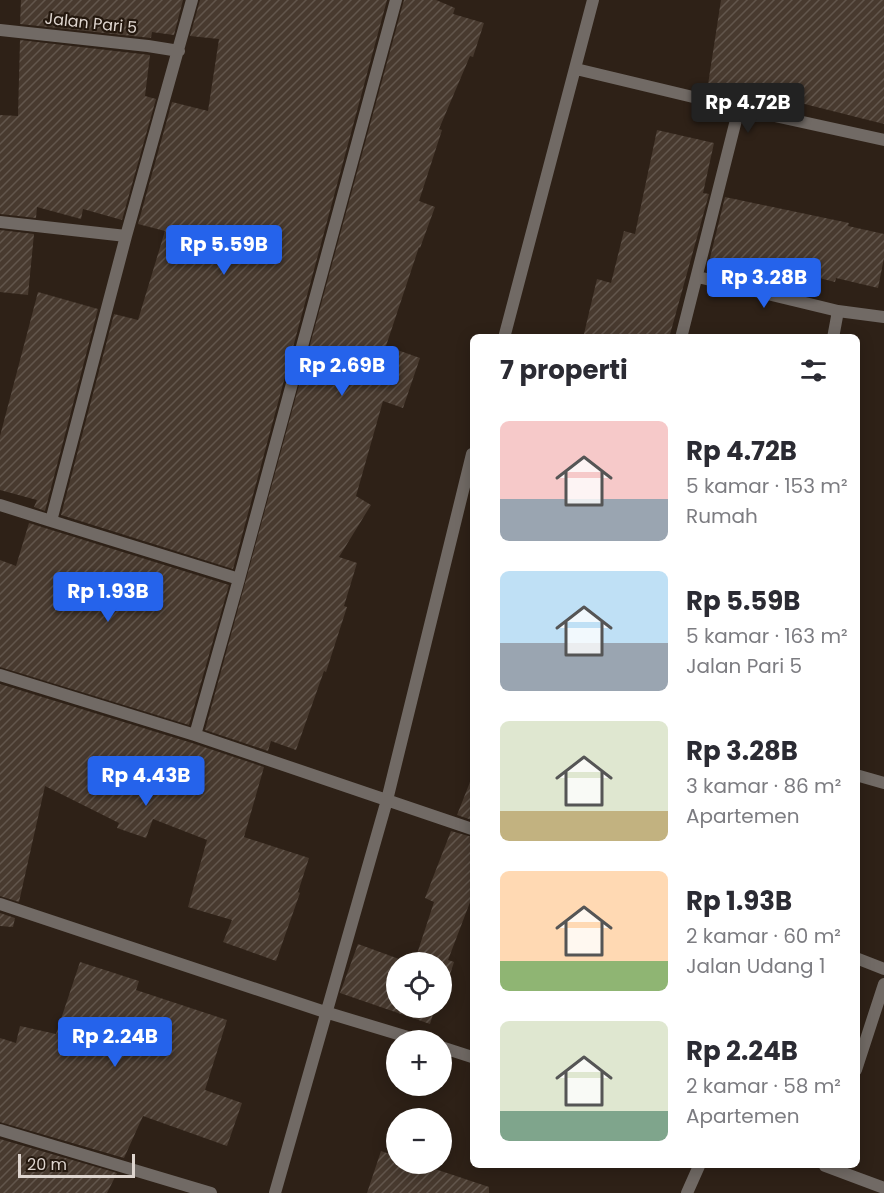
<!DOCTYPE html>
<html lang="id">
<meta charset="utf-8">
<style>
body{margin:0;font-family:Poppins,sans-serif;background:#f7f7f7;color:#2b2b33;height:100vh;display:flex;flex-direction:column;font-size:22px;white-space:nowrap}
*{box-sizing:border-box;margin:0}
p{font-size:20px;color:#7c7c81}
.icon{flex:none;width:33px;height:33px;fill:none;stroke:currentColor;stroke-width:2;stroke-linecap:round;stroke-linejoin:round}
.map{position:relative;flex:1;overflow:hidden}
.drawer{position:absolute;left:470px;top:334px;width:390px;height:834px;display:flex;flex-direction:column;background:#fff;border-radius:9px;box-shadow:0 3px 15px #0003}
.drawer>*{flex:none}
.fabs{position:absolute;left:386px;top:952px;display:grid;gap:12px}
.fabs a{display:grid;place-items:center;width:66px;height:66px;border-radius:50%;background:#fff;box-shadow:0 3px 15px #0003;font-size:30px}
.scale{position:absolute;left:18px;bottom:15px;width:117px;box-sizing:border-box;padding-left:6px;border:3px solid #ded5cf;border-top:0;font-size:16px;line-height:21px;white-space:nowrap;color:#ded5cf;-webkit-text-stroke:4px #24180e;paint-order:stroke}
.price{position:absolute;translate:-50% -51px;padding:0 14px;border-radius:6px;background:#2563eb;color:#fff;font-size:20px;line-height:39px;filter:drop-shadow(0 2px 3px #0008)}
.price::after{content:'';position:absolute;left:50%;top:36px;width:18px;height:14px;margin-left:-9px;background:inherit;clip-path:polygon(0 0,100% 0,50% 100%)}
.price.current{background:#222;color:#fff}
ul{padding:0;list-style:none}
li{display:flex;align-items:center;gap:18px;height:150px;padding:0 30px}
li span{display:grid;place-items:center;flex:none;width:168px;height:120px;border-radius:9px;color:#555}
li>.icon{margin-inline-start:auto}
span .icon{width:72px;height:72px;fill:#fffc;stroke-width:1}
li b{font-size:26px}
h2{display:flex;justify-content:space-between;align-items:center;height:72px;padding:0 30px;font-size:26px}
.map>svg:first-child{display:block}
.building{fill:url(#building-hatch)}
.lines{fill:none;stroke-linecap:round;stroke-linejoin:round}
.street{stroke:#716a65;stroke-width:12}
.labels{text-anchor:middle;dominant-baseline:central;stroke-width:4.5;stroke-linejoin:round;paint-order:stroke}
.street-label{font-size:16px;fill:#ded5cf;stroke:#24180e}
</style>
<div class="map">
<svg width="884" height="1193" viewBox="0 0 884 1193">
<defs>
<pattern id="building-hatch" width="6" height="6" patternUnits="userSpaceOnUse" patternTransform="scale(1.5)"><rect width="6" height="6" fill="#483a2f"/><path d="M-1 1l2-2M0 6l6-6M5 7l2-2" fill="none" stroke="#62564c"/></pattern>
</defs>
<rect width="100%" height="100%" fill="#2e2117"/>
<path class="building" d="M21 0H183L174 35 152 32 151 38 20 24Z
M200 0H387L233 569 61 515 114 314 138 320 165 231 138 224 172 102 208 111 219 39 190 36Z
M404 0H436L455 8 453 14 484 23 473 57 470 56 439 129 442 130 419 201 435 207 420 248 419 247 386 346 420 358 403 408 383 401 356 496 371 505 339 557 357 563 344 606 347 607 326 672 324 671 296 750 271 741 268 751 205 730Z
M721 0H884V124L741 88 740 96 707 91Z
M20 40 150 55 145 96 156 99 122 220 83 209 81 219 37 207 36 218 0 214V115L18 116Z
M657 130 714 143 703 193 709 194 669 338H583L597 279 611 283 624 231 635 234Z
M725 197 849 223 848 226 884 234V258L878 288 836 278 835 282 799 273V277L710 258Z
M0 230 34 234 28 295 0 292Z
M38 292 98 309 45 511 34 507 37 500 0 490V436Z
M29 523 229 585 189 725 0 667V560L16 566Z
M0 684 192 743 264 767 244 837 309 858 298 892 300 893 276 961 223 942 232 920 188 907 207 840 153 819 146 838 117 828 119 823 45 786 19 902 0 896Z
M470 782 472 783V820L457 815Z
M451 831 472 837V897L448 960 454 962 443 996 441 995V963H414L434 902 425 898Z
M0 913 15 918 13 927 0 926Z
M358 944 410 963H396V1008H435L430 1024 340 993Z
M80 962 139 981 136 990 227 1020 205 1090 242 1103 227 1146 143 1116 124 1158 0 1122V1038L16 1043 20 1026 56 1034Z
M0 1139 117 1173 107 1193H0Z
M381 1151 396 1156V1164H420L489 1187V1193H367Z"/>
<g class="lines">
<path class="street" d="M0 30 148 46 179 51
M576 69 739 108 681 338
M739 108 884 140
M0 222 126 236
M698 277 838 311
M504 338 593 0
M833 338 838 311 884 317
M0 505 51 521 126 236 192 0
M51 521 239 579 396 0
M0 675 195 735 472 829
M195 735 239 579
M856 775 884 783
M0 904 325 1012 421 1041
M856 958 884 969
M441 1047 472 1057
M856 1070 884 984
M0 1130 211 1193
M825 1166 884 1188
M275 1193 387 800 472 454
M687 1193 699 1166"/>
</g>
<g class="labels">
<g class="street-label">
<text transform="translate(91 23) rotate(6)">Jalan Pari 5</text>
</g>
</g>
</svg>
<div class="fabs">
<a><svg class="icon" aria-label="locate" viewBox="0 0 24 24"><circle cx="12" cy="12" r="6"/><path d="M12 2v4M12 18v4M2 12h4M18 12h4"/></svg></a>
<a>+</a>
<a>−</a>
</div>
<div class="scale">20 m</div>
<b class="price current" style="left:748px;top:134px">Rp 4.72B</b>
<b class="price" style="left:224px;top:276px">Rp 5.59B</b>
<b class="price" style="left:764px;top:309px">Rp 3.28B</b>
<b class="price" style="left:342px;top:397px">Rp 2.69B</b>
<b class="price" style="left:108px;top:623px">Rp 1.93B</b>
<b class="price" style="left:146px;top:807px">Rp 4.43B</b>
<b class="price" style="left:115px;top:1068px">Rp 2.24B</b>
<section class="drawer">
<h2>7 properti<svg class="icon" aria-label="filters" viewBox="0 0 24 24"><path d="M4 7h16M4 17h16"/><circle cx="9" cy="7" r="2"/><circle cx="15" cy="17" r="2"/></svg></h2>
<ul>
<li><span style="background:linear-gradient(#f6c9c9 65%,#9aa5b1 0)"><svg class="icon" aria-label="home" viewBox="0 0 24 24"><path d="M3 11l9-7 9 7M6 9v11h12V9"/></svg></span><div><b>Rp 4.72B</b><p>5 kamar · 153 m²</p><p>Rumah</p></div></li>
<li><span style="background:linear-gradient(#bfe0f5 60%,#9aa5b1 0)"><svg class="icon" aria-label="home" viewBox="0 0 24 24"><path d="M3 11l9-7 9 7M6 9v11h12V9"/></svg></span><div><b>Rp 5.59B</b><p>5 kamar · 163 m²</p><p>Jalan Pari 5</p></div></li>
<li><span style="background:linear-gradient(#dfe7d0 75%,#c2b280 0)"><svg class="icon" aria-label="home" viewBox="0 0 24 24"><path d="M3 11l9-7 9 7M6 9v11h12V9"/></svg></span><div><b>Rp 3.28B</b><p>3 kamar · 86 m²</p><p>Apartemen</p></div></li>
<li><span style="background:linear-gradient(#ffd9b3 75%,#8fb573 0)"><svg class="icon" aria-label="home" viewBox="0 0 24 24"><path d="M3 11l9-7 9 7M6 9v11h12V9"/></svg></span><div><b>Rp 1.93B</b><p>2 kamar · 60 m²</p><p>Jalan Udang 1</p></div></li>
<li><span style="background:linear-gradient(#dfe7d0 75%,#7fa58c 0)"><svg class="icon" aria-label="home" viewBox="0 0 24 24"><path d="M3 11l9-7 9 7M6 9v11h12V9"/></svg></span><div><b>Rp 2.24B</b><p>2 kamar · 58 m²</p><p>Apartemen</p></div></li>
</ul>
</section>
</div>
